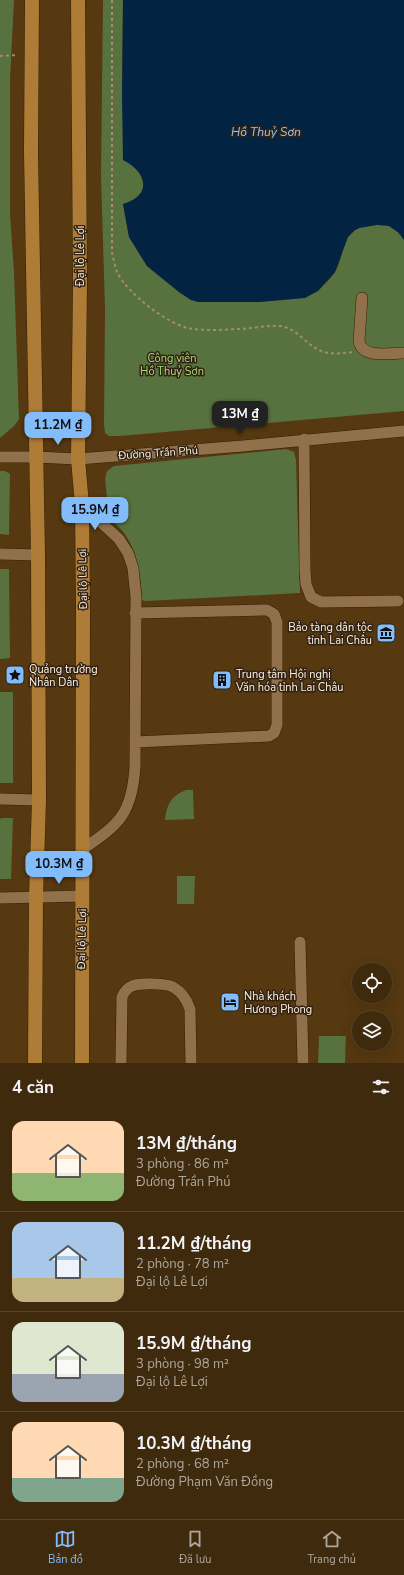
<!DOCTYPE html>
<html lang="vi">
<meta charset="utf-8">
<style>
body{margin:0;font-family:"Nunito Sans",sans-serif;background:#473216;color:#f1f3f6;height:100vh;display:flex;flex-direction:column;font-size:15px;white-space:nowrap}
*{box-sizing:border-box;margin:0}
p{font-size:13px;color:#aea79d}
.icon{flex:none;width:22px;height:22px;fill:none;stroke:currentColor;stroke-width:2;stroke-linecap:round;stroke-linejoin:round}
.map{position:relative;height:1063px;overflow:hidden}
.drawer{display:flex;flex-direction:column;background:#402a0d;flex:1}
.drawer>*{flex:none}
.buttons{position:absolute;left:352px;top:963px;display:grid;gap:8px}
.buttons a{display:grid;place-items:center;width:40px;height:40px;border-radius:50%;background:#402a0d;box-shadow:0 4px 16px #0002,0 0 0 1px #59462e;font-size:20px}
.price{position:absolute;translate:-50% -34px;padding:0 9px;border-radius:8px;background:#82bcfa;color:#111;font-size:13px;line-height:26px;filter:drop-shadow(0 1px 2px #0008)}
.price::after{content:'';position:absolute;left:50%;top:24px;width:12px;height:9px;margin-left:-6px;background:inherit;clip-path:polygon(0 0,100% 0,50% 100%)}
.price.selected{background:#222;color:#fff}
ul{padding:0;list-style:none}
li{display:flex;align-items:center;gap:12px;height:100px;padding:0 12px}
li+li{border-top:1px solid #59462e}
li span{display:grid;place-items:center;flex:none;width:112px;height:80px;border-radius:12px;color:#555}
li>.icon{margin-inline-start:auto}
span .icon{width:48px;height:48px;fill:#fffc;stroke-width:1}
li b{font-size:17px}
h2{display:flex;justify-content:space-between;align-items:center;height:48px;padding:0 12px;font-size:17px}
.tab-bar{display:flex;justify-content:space-around;align-items:center;height:56px;border-top:1px solid #59462e;background:#402a0d;font-size:11px;color:#aea79d}
.tab-bar a{display:grid;justify-items:center;gap:2px}
.tab-bar .selected{color:#82bcfa}
.map>svg:first-child{display:block}
.green{fill:#58723f}
.water{fill:#022342}
.lines{fill:none;stroke-linecap:round;stroke-linejoin:round}
.minor-casing{stroke:#362103;stroke-width:12}
.major-casing{stroke:#362103;stroke-width:15}
.path{stroke:#a28b6f;stroke-width:2;stroke-dasharray:3 3;stroke-linecap:butt}
.minor{stroke:#91714b;stroke-width:11}
.major{stroke:#af7c37;stroke-width:14}
.labels{text-anchor:middle;dominant-baseline:central;stroke-width:3;stroke-linejoin:round;paint-order:stroke}
.street-label{font-size:11px;fill:#fff0e0;stroke:#312313}
.park-label{font-size:11px;fill:#a8dc74;stroke:#312313}
.poi-label{font-size:11px;fill:#fff0e0;stroke:#312313;text-anchor:start}
.water-label{font-size:12px;font-style:italic;fill:#95c4f6;stroke:#312313}
</style>
<div class="map">
<svg width="404" height="1063" viewBox="0 0 404 1063">
<rect width="100%" height="100%" fill="#563811"/>
<path class="green" d="M0 0H14L10 79V214L14 272 19 419 14 426 0 438Z
M103 0H123L122 94 131 164C143 173 150 191 133 201 130 202 126 203 123 204L129 237 147 266 179 292 191 300 207 302 318 291C323 285 331 279 335 272 341 262 342 248 348 237 355 225 379 221 391 227 397 230 400 235 404 240V411L120 436H109L105 433 104 424 105 309 101 175Z
M286 449 294 452 296 460 300 593 146 601 142 600C141 577 138 552 124 533 120 527 113 523 109 517L105 479 107 471 114 466Z
M0 471H5L10 474 9 535 0 534Z
M0 569H9L10 658 0 659Z
M0 692H13V783H0Z
M186 790H193L194 819 165 820C167 804 171 796 186 790Z
M2 818H13L11 879H0V819Z
M177 876H195L194 904H177Z
M319 1036H346L345 1063H318Z"/>
<path class="water" d="M123 0H404V240L399 233 389 226 377 225 359 228 355 230 348 237 335 272 318 291 305 298 260 302H198L191 300 179 292 147 266 129 237 123 204C153 195 147 172 123 160L122 98Z"/>
<g class="lines">
<defs>
<path id="minor" d="M362 298 359 341C362 359 390 353 404 353
M304 439 305 571 306 584 311 597 321 602 398 601
M0 457H36L78 459 243 446 404 431
M82 505 119 539 128 553 133 568 136 597 135 767C132 813 120 824 83 849
M0 554 38 555
M135 742 269 736 274 733 277 725V622L274 614 267 610H263L135 613
M0 799 39 800
M0 898 83 896
M300 942 303 1063
M121 1063 122 997C124 992 127 988 132 986 141 983 164 983 173 987 182 992 187 1000 190 1009L191 1063"/>
<path id="major" d="M32 0 31 152 38 555 39 800 36 897 35 1063
M78 0 80 282 78 459 82 505 83 607 82 1063"/>
</defs>
<use href="#minor" class="minor-casing"/>
<use href="#major" class="major-casing"/>
<path class="path" d="M112 0V252C113 258 115 266 117 272 127 293 166 323 188 328 204 331 221 330 237 329 251 329 266 325 280 326 297 328 306 345 321 351 331 355 343 353 354 352
M0 56 18 55"/>
<use href="#minor" class="minor"/>
<use href="#major" class="major"/>
</g>
<defs>
<symbol id="museum-square" viewBox="-11 -11 22 22"><rect x="-9" y="-9" width="18" height="18" rx="4" fill="#82bcfa" stroke="#312313"/><path d="M0-6L6-3V-2H-6V-3ZM-5-1h2V3h-2ZM-1-1h2V3h-2ZM3-1h2V3H3ZM-6 4H6V6H-6Z" fill="#111"/></symbol>
<symbol id="sight-square" viewBox="-11 -11 22 22"><rect x="-9" y="-9" width="18" height="18" rx="4" fill="#82bcfa" stroke="#312313"/><path d="M0-6L1.8-2.2L6-1.7L2.9 1.2L3.7 5.4L0 3.3L-3.7 5.4L-2.9 1.2L-6-1.7L-1.8-2.2Z" fill="#111"/></symbol>
<symbol id="building-square" viewBox="-11 -11 22 22"><rect x="-9" y="-9" width="18" height="18" rx="4" fill="#82bcfa" stroke="#312313"/><path d="M-4-6H4V6H1V3H-1V6H-4ZM-2.5-4.3h1.7v1.8h-1.7ZM.8-4.3h1.7v1.8H.8ZM-2.5-1h1.7V.8h-1.7ZM.8-1h1.7V.8H.8Z" fill="#111"/></symbol>
<symbol id="hotel-square" viewBox="-11 -11 22 22"><rect x="-9" y="-9" width="18" height="18" rx="4" fill="#82bcfa" stroke="#312313"/><path d="M-6-4.5h1.5V1H6V5H4.5V3h-9V5H-6ZM-4 0a1.8 1.8 0 1 1 3.6 0ZM.5 0V-2.5h3Q6-2.5 6 0Z" fill="#111"/></symbol>
</defs>
<g fill-rule="evenodd">
<use href="#museum-square" x="375" y="622" width="22" height="22"/>
<use href="#sight-square" x="4" y="664" width="22" height="22"/>
<use href="#building-square" x="211" y="669" width="22" height="22"/>
<use href="#hotel-square" x="219" y="991" width="22" height="22"/>
</g>
<g class="labels">
<g class="street-label">
<text transform="translate(80 256) rotate(-90)">Đại lộ Lê Lợi</text>
<text transform="translate(158 453) rotate(-4)">Đường Trần Phú</text>
<text transform="translate(83 579) rotate(-91)">Đại lộ Lê Lợi</text>
<text transform="translate(82 939) rotate(-89)">Đại lộ Lê Lợi</text>
</g>
<g class="park-label">
<text x="172" y="358">Công viên<tspan x="172" dy="13">Hồ Thuỷ Sơn</tspan></text>
</g>
<g class="poi-label">
<text x="372" y="627" text-anchor="end">Bảo tàng dân tộc<tspan x="372" dy="13">tỉnh Lai Châu</tspan></text>
<text x="29" y="669">Quảng trường<tspan x="29" dy="13">Nhân Dân</tspan></text>
<text x="236" y="674">Trung tâm Hội nghị<tspan x="236" dy="13">Văn hóa tỉnh Lai Châu</tspan></text>
<text x="244" y="996">Nhà khách<tspan x="244" dy="13">Hương Phong</tspan></text>
</g>
<g class="water-label">
<text x="266" y="132">Hồ Thuỷ Sơn</text>
</g>
</g>
</svg>
<div class="buttons">
<a><svg class="icon" aria-label="locate" viewBox="0 0 24 24"><circle cx="12" cy="12" r="6"/><path d="M12 2v4M12 18v4M2 12h4M18 12h4"/></svg></a>
<a><svg class="icon" aria-label="layers" viewBox="0 0 24 24"><path d="M12 4l9 5-9 5-9-5zM3 14l9 5 9-5"/></svg></a>
</div>
<b class="price selected" style="left:240px;top:435px">13M ₫</b>
<b class="price" style="left:58px;top:446px">11.2M ₫</b>
<b class="price" style="left:95px;top:531px">15.9M ₫</b>
<b class="price" style="left:59px;top:885px">10.3M ₫</b>
</div>
<section class="drawer">
<h2>4 căn<svg class="icon" aria-label="filters" viewBox="0 0 24 24"><path d="M4 7h16M4 17h16"/><circle cx="9" cy="7" r="2"/><circle cx="15" cy="17" r="2"/></svg></h2>
<ul>
<li><span style="background:linear-gradient(#ffd9b3 65%,#8fb573 0)"><svg class="icon" aria-label="home" viewBox="0 0 24 24"><path d="M3 11l9-7 9 7M6 9v11h12V9"/></svg></span><div><b>13M ₫/tháng</b><p>3 phòng · 86 m²</p><p>Đường Trần Phú</p></div></li>
<li><span style="background:linear-gradient(#a9c7e8 70%,#c2b280 0)"><svg class="icon" aria-label="home" viewBox="0 0 24 24"><path d="M3 11l9-7 9 7M6 9v11h12V9"/></svg></span><div><b>11.2M ₫/tháng</b><p>2 phòng · 78 m²</p><p>Đại lộ Lê Lợi</p></div></li>
<li><span style="background:linear-gradient(#dfe7d0 65%,#9aa5b1 0)"><svg class="icon" aria-label="home" viewBox="0 0 24 24"><path d="M3 11l9-7 9 7M6 9v11h12V9"/></svg></span><div><b>15.9M ₫/tháng</b><p>3 phòng · 98 m²</p><p>Đại lộ Lê Lợi</p></div></li>
<li><span style="background:linear-gradient(#ffd9b3 70%,#7fa58c 0)"><svg class="icon" aria-label="home" viewBox="0 0 24 24"><path d="M3 11l9-7 9 7M6 9v11h12V9"/></svg></span><div><b>10.3M ₫/tháng</b><p>2 phòng · 68 m²</p><p>Đường Phạm Văn Đồng</p></div></li>
</ul>
</section>
<nav class="tab-bar">
<a class="selected"><svg class="icon" aria-label="map" viewBox="0 0 24 24"><path d="M3 6l6-2 6 2 6-2v14l-6 2-6-2-6 2zM9 4v14M15 6v14"/></svg>Bản đồ</a>
<a><svg class="icon" aria-label="saved" viewBox="0 0 24 24"><path d="M7 4h10v16l-5-4-5 4z"/></svg>Đã lưu</a>
<a><svg class="icon" aria-label="home" viewBox="0 0 24 24"><path d="M3 11l9-7 9 7M6 9v11h12V9"/></svg>Trang chủ</a>
</nav>
